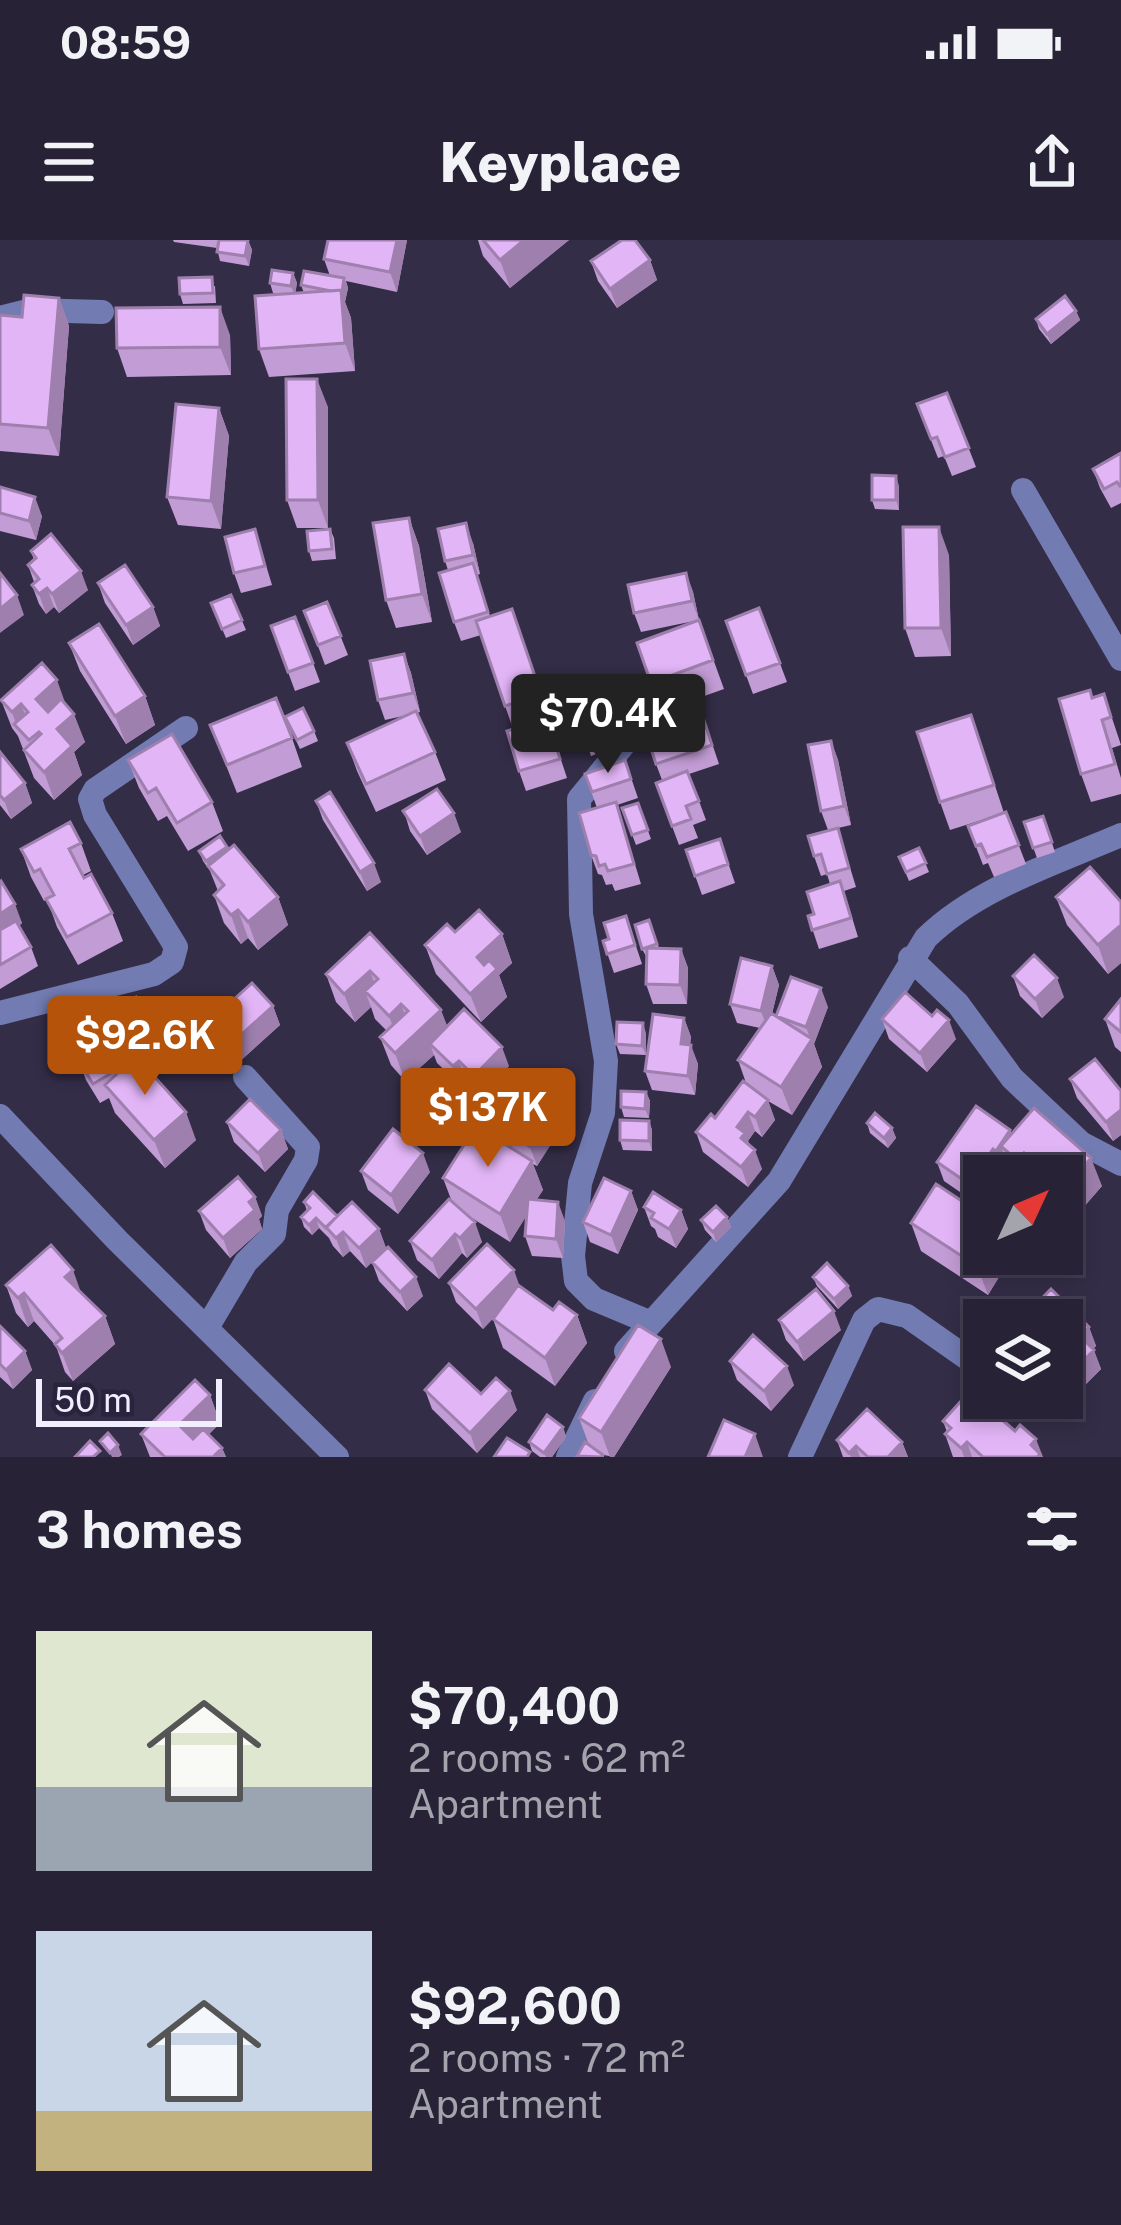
<!DOCTYPE html>
<meta charset="utf-8">
<style>
body{margin:0;font-family:"Public Sans",sans-serif;background:#2f2a3e;color:#f1f3f6;height:100vh;display:flex;flex-direction:column;font-size:45px;white-space:nowrap}
*{box-sizing:border-box;margin:0}
p{font-size:39px;color:#a4a4ad}
.icon{flex:none;width:66px;height:66px;fill:none;stroke:currentColor;stroke-width:2;stroke-linecap:round;stroke-linejoin:round}
.map{position:relative;height:1217px;overflow:hidden}
.sheet{display:flex;flex-direction:column;background:#272236;flex:1}
.sheet>*{flex:none}
.needle{width:78px;rotate:46deg}
.fabs{position:absolute;left:963px;top:915px;display:grid;gap:24px}
.fabs a{display:grid;place-items:center;width:120px;height:120px;border-radius:0px;background:#272236;box-shadow:0 6px 18px #0003,0 0 0 3px #433f51;font-size:60px}
.scale{position:absolute;left:36px;bottom:30px;width:186px;box-sizing:border-box;padding-left:12px;border:6px solid #f1eefd;border-top:0;font-size:33px;line-height:42px;white-space:nowrap;color:#f1eefd;-webkit-text-stroke:9px #2a233d;paint-order:stroke}
.price{position:absolute;translate:-50% -102px;padding:0 27px;border-radius:12px;background:#b45309;color:#fff;font-size:39px;line-height:78px;filter:drop-shadow(0 3px 6px #0008)}
.price::after{content:'';position:absolute;left:50%;top:72px;width:36px;height:27px;margin-left:-18px;background:inherit;clip-path:polygon(0 0,100% 0,50% 100%)}
.price.active{background:#222;color:#fff}
ul{padding:0;list-style:none}
li{display:flex;align-items:center;gap:36px;height:300px;padding:0 36px}
li span{display:grid;place-items:center;flex:none;width:336px;height:240px;border-radius:0px;color:#555}
li>.icon{margin-inline-start:auto}
span .icon{width:144px;height:144px;fill:#fffc;stroke-width:1}
li b{font-size:51px}
h2{display:flex;justify-content:space-between;align-items:center;height:144px;padding:0 36px;font-size:51px}
.status{display:flex;justify-content:space-between;align-items:center;height:84px;padding:0 60px;background:#272236;direction:ltr}
.status svg{height:33px;fill:currentColor}
header{display:flex;justify-content:space-between;align-items:center;height:156px;padding:0 36px;background:#272236;font-size:54px;font-weight:800}
.map>svg:first-child{display:block}
.lines{fill:none;stroke-linecap:round;stroke-linejoin:round}
.minor{stroke:#727bb2;stroke-width:24}
.wall{fill:#c29cd4}
.shaded-wall{fill:#9e7fad}
.building{fill:#e2b5f7;stroke:#9e7fad;stroke-width:3}
</style>
<div class="status"><b>08:59</b><svg viewBox="0 0 49 12"><path d="M0 12V9h3v3zM5 12V6h3v6zM10 12V3h3v9zM15 12V0h3v12zM26 1h20v11H26zM47 4h2v5h-2z"/></svg></div>
<header><svg class="icon" aria-label="menu" viewBox="0 0 24 24"><path d="M4 6h16M4 12h16M4 18h16"/></svg>Keyplace<svg class="icon" aria-label="share" viewBox="0 0 24 24"><path d="M12 15V3M7 8l5-5 5 5M5 13v7h14v-7"/></svg></header>
<div class="map">
<svg width="1121" height="1217" viewBox="0 0 1121 1217">
<rect width="100%" height="100%" fill="#342d48"/>
<g class="lines">
<path class="minor" d="M0 78 31 70 102 72
M1023 250 1121 419
M633 478 625 503 579 559 581 674 606 821 603 873 580 943 573 1016 576 1041 594 1059 649 1082
M910 718 958 764 1012 838 1081 903 1121 924
M0 773 154 734 172 722 176 707 95 575 90 559 95 550 186 488
M0 876 117 1000 337 1217
M208 1086 246 1022 274 994 277 970 306 920 308 907 245 837
M626 1111 779 941 926 698C977 648 1056 623 1121 595
M1024 1158 1036 1167
M568 1217 595 1161
M800 1217 864 1080 878 1069 907 1076 984 1130"/>
</g>
<path class="wall" d="M173 0H248L252 10 249 26 220 21 217 8 174 2Z
M407 0 397 52 346 41 348 48 345 62 351 78 355 131 269 137 259 109 284 54 273 53 270 43 293 33 297 43 295 53H304L301 45 330 36 324 19Z
M478 0H569L510 48 483 16Z
M650 20 657 40 617 68 598 41 591 21Z
M215 46 216 63 183 64 180 54Z
M59 58 69 86 59 216 0 211V75L22 77Z
M1076 71 1080 80 1051 104 1039 89 1036 79Z
M230 95 231 135 127 137 117 108Z
M947 153 976 227 952 236 944 216 938 218 917 164Z
M328 167V288H297L287 260Z
M219 168 229 196 221 289 178 285 167 257Z
M1121 213V263L1111 268 1100 248 1093 229Z
M899 246V270L875 269 872 260Z
M0 247 42 276 36 300 0 291Z
M409 278 419 306 432 382 396 388 386 360Z
M255 289 272 345 241 353 234 333Z
M330 289 334 298 336 319 312 321 309 311Z
M473 303 480 334 477 335 490 376 512 369 551 483H549L567 538 526 551 519 531 513 489 481 395 461 401 454 382 448 330 445 321Z
M31 311 88 350 59 373 54 367 46 374 39 364 32 345 34 342 28 325 34 320Z
M949 315 951 416 915 417 905 388Z
M686 333 693 352 699 380 641 392 634 373Z
M98 343 153 367 160 386 133 405 105 363Z
M231 355 246 390 226 398 211 363Z
M327 362 348 415 325 425 305 371Z
M759 368 787 442 753 454 726 381Z
M699 380 724 449 662 471 637 403Z
M271 386 313 423 320 442 295 451Z
M69 403 145 456 155 485 126 504 80 431Z
M404 414 411 433 420 472 417 473 435 512 446 540 376 572 357 531 347 503 408 475 385 480 378 460Z
M1104 454 1121 505 1112 508 1121 538V554L1091 562 1081 534 1092 458Z
M1 460 66 464 85 502 74 512 82 535 54 560 34 538 18 496 12 488Z
M701 471 719 524 689 534 706 580 693 585 698 598 679 605 656 543 662 540 656 524Z
M598 476 610 509 591 516 580 482Z
M285 477 314 491 318 501 300 509Z
M210 485 292 498 302 527 237 553Z
M831 501 838 520 851 585 838 588 856 647 844 651 858 697 819 709 808 676 814 674 830 644 827 634 821 636 814 616 828 590 821 571Z
M981 503 1004 573 950 590 940 562Z
M0 512 25 543 32 563 11 579 0 565Z
M128 520 212 562 223 591 188 611 167 576 158 581 139 548Z
M625 520 638 558 617 565 641 644 615 651 612 644 606 645 602 635 598 634 591 615 597 568 585 534Z
M316 561 381 642 367 651 323 580Z
M638 563 651 599 636 605 622 568Z
M404 571 461 592 427 615 410 591Z
M1006 572 1026 624 994 637 988 623 983 625 968 586Z
M1043 576 1055 612 1037 618 1024 582Z
M720 599 735 643 702 655 686 610Z
M81 603 91 631 83 635 112 673 123 701 78 725 57 687 47 659 44 661 31 637 21 609Z
M919 608 929 632 909 641 899 617Z
M228 610 278 657 288 685 258 710 248 698 241 704 224 683 214 655 218 651 210 631 203 621 199 611Z
M0 642 22 683 19 686 31 707 38 726 0 749Z
M1056 657 1121 662V723L1108 734 1067 685Z
M626 676 642 724 614 733 603 701 609 699Z
M649 680 659 708 681 709 688 728 687 764H653L646 744 647 718 642 709Z
M455 692 502 694 512 723 499 735 507 757 481 782 436 734 425 705Z
M370 693 447 786 509 826 481 855 466 840 460 845 437 823 434 815 405 841 391 825 380 797 387 791 375 779 371 767 355 782 336 762 326 734Z
M772 726 779 745 772 774 777 777 828 767 814 804 822 827 792 875 768 861 775 880 762 897 755 891 748 901 762 929 748 947 703 912 696 892 715 878 746 843 738 820 760 788 737 783 730 764Z
M1013 736 1064 757 1042 778 1020 756Z
M1121 759V812L1115 807 1105 779Z
M273 766 280 785 238 823 217 801 210 781Z
M90 775 95 798 75 802 71 793Z
M104 776 161 800 168 820 149 831 196 900 165 928 115 873 109 858 100 863 86 840 79 821 106 805 121 830 128 823 111 795Z
M684 778 691 797 690 805 698 824 695 855 652 850 645 831Z
M882 779 956 799 927 832 889 799Z
M646 793V815L620 814 616 804Z
M1070 839 1121 851V895L1113 901 1077 858Z
M646 852 650 861 649 878 624 877 621 867Z
M558 863 565 882 537 926 533 924 543 950 536 960 565 981 563 1018 532 1016 525 996 526 976 510 1002 464 973 482 1002 467 1018 462 1013 439 1039 417 1020 410 1001 452 962 443 938 496 898 489 881Z
M649 881 652 890V911L623 910 620 900Z
M227 882 281 890 288 909 265 932 234 902Z
M867 883 892 888 896 898 888 908 870 893Z
M1010 890 1012 893 1102 946 1075 977 1062 965V936H1013L1007 924 1003 930 1000 928 976 963 944 941 937 922Z
M361 931 430 932 398 974 368 950Z
M631 951 638 970 618 1014 590 1002 583 982Z
M255 957 262 976 259 979 262 989 230 1018 206 990 199 971Z
M304 962 337 976 379 989 386 1008 366 1028 350 1011 343 1017 333 1006 329 998 319 988 312 995 304 987 301 977 307 971Z
M644 967 681 970 688 989 676 1008 658 997 655 989 651 986Z
M727 977 731 987 716 1002 705 990 701 980Z
M911 983 984 1014H997L1002 1032 988 1055 921 1011Z
M372 1022 423 1056 407 1071 379 1041Z
M813 1037 848 1046 852 1056 838 1069 817 1046Z
M449 1043 520 1046 553 1070 577 1075 587 1103 555 1146 503 1108 493 1079 496 1075 483 1089 456 1062Z
M6 1045 81 1053 105 1076 115 1104 73 1141 65 1132 56 1106 34 1081 28 1087 16 1073Z
M1051 1049 1089 1087 1096 1106 1093 1109 1101 1129 1086 1144 1062 1121V1080H1029L1027 1074Z
M779 1080 841 1090 804 1121 786 1100Z
M0 1086 25 1111 32 1130 13 1149 0 1137Z
M730 1121 794 1145 771 1171 737 1140Z
M671 1127 614 1217 604 1215V1217H577L589 1205 579 1178Z
M425 1150 481 1154 517 1170 477 1213 432 1169Z
M210 1155 220 1183 209 1194 222 1208 226 1217H150L141 1194Z
M943 1181H1004L1043 1217H953L945 1194 947 1192Z
M563 1187 566 1197 552 1217H540L532 1211 529 1202Z
M837 1200 902 1202 908 1217H843Z"/>
<path class="shaded-wall" d="M248 0 252 10 249 26 245 16Z
M397 0H407L397 52 390 32Z
M524 0H569L510 48 500 20Z
M650 20 657 40 617 68 610 49Z
M293 33 297 43 295 56 291 46Z
M344 38 348 48 345 62 351 78 355 131 345 103 341 50Z
M59 58 69 86 59 216 48 188Z
M220 67 230 95 231 135 220 107Z
M1076 71 1080 80 1051 104 1047 94Z
M317 139 328 167V288L318 260Z
M219 168 229 196 221 289 211 261Z
M896 236 899 246V270L896 260Z
M35 257 42 276 36 300 29 281Z
M409 278 419 306 432 382 422 354Z
M466 283 473 303 480 334 473 315Z
M939 287 949 315 951 416 941 388Z
M81 331 88 350 59 373 52 354Z
M686 333 693 352 699 380 692 361Z
M47 348 54 367 46 374 39 354Z
M17 355 24 375 0 393V369Z
M153 367 160 386 133 405 126 385Z
M404 414 411 433 420 472 413 453Z
M57 440 67 468 47 487 36 459Z
M145 456 155 485 126 504 115 476Z
M21 464 32 493 18 489 12 472Z
M74 474 85 502 74 512 82 535 54 560 44 532 57 489Z
M831 501 838 520 851 585 844 566Z
M25 543 32 563 11 579 4 560Z
M454 573 461 592 427 615 420 596Z
M227 607 231 616 208 626 210 631 206 621Z
M374 623 381 642 367 651 360 632Z
M278 657 288 685 258 710 248 682Z
M15 664 22 683 0 698V674Z
M238 670 248 698 241 704 231 675Z
M1121 685V723L1108 734 1098 705Z
M502 694 512 723 499 735 507 757 481 782 470 754 477 717Z
M681 709 688 728 687 764 680 745Z
M772 726 779 745 768 790 761 771Z
M370 731 380 759 365 751 371 767 355 782 344 754Z
M1057 738 1064 757 1042 778 1035 759Z
M821 748 828 767 814 804 822 827 792 875 781 847 811 801 806 787Z
M401 764 411 792 399 804 389 776Z
M273 766 280 785 238 823 231 804Z
M441 770 452 798 430 804 434 815 405 841 395 813Z
M684 778 691 797 688 823 681 804Z
M949 780 956 799 927 832 920 813Z
M643 783 646 793V815L642 806Z
M691 805 698 824 695 855 688 836Z
M502 807 509 826 481 855 474 836Z
M459 821 466 840 460 845 453 826Z
M646 852 650 861 649 878 645 869Z
M768 860 775 880 762 897 755 877Z
M558 863 565 882 537 926 530 907Z
M1121 870V895L1113 901 1106 882Z
M186 872 196 900 165 928 154 900Z
M748 872 755 891 748 901 752 913 748 917 737 887Z
M649 881 652 890V911L649 901Z
M892 888 896 898 888 908 884 898Z
M281 890 288 909 265 932 258 913Z
M1010 890 1017 909 1001 906 1007 924 1003 930 996 911Z
M993 909 1000 928 995 936H984V951L976 963 969 944Z
M755 910 762 929 748 947 741 927Z
M423 913 430 932 398 974 391 955Z
M1024 913 1033 936H1023L1018 921Z
M1091 918 1102 946 1075 977 1065 948Z
M532 921 543 950 510 1002 500 974Z
M631 951 638 970 618 1014 611 995Z
M255 957 262 976 259 979 262 989 230 1018 223 998 249 962Z
M558 962 565 981 563 1018 556 999Z
M681 970 688 989 676 1008 669 989Z
M727 977 731 987 716 1002 713 992Z
M316 978 319 988 312 995 309 985Z
M475 982 482 1002 467 1018 460 998Z
M379 989 386 1008 366 1028 359 1008Z
M343 992 350 1011 343 1017 336 998Z
M455 994 462 1013 439 1039 432 1020Z
M985 1014H997L1002 1032 988 1055 977 1026Z
M73 1030 83 1058 65 1037Z
M514 1030 521 1050 483 1089 476 1069Z
M416 1037 423 1056 407 1071 400 1052Z
M848 1046 852 1056 838 1069 834 1059Z
M24 1053 34 1081 28 1087 18 1058Z
M834 1071 841 1090 804 1121 797 1102Z
M577 1075 587 1103 555 1146 545 1118Z
M105 1076 115 1104 73 1141 62 1113Z
M1089 1087 1096 1106 1087 1115 1080 1096Z
M661 1099 671 1127 614 1217H610L601 1192Z
M1094 1110 1101 1129 1086 1144 1079 1125Z
M25 1111 32 1130 13 1149 6 1130Z
M787 1126 794 1145 771 1171 764 1151Z
M510 1151 517 1170 477 1213 470 1193Z
M210 1155 220 1183 190 1214 179 1185Z
M563 1187 566 1197 552 1217H546L544 1213Z
M755 1194 763 1217H745Z
M1036 1199 1043 1217H1035L1031 1205Z
M902 1202 908 1217H888Z
M967 1202 972 1217H964L961 1208Z
M118 1205 122 1215 119 1217H112L110 1213Z
M856 1206 860 1217H851L849 1213Z
M222 1208 226 1217H213Z"/>
<path class="building" d="M219 0H248L245 16 217 12Z
M328 0H397L390 32 324 19Z
M483 0H524L500 20Z
M622 0H635L650 20 610 49 591 21Z
M272 30 293 33 291 46 270 43Z
M304 31 344 38 342 53 341 50 331 51 301 45Z
M212 37 213 53 180 54 179 38Z
M341 50 345 103 259 109 255 56Z
M24 55 59 58 48 188 0 184V75L22 77Z
M1065 56 1076 71 1047 94 1036 79Z
M220 67V107L117 108 116 68Z
M286 139H317L318 260H287Z
M947 153 969 208 945 217 937 197 931 199 917 164Z
M176 164 219 168 211 261 167 257Z
M1121 213V245L1120 246 1117 242 1104 249 1093 229Z
M872 235 896 236V260H872Z
M0 247 35 257 29 281 0 273Z
M409 278 422 354 386 360 373 283Z
M466 283 473 315 445 321 438 289Z
M903 287H939L941 388H905Z
M255 289 265 326 234 333 225 297Z
M330 289 332 309 309 311 307 291Z
M51 294 81 331 52 354 47 348 39 354 32 345 39 339 28 325 36 318 31 311Z
M473 323 488 372 454 382 439 333Z
M125 325 153 367 126 385 98 343Z
M0 333 17 355 0 369Z
M686 333 692 361 634 373 628 345Z
M231 355 242 380 222 389 211 363Z
M327 362 341 396 318 405 304 371Z
M759 368 780 423 746 435 726 381Z
M512 369 541 454 505 466 476 381Z
M295 377 313 423 288 432 271 386Z
M699 380 713 420 651 443 637 403Z
M99 384 145 456 115 476 69 403Z
M404 414 413 453 378 460 370 421Z
M42 423 57 440 36 459 48 472 61 459 74 474 57 489 72 506 44 532 24 510 41 494 39 492 29 500 14 484 28 472 21 464 12 472 1 460Z
M1090 450 1092 458 1104 454 1111 477 1102 480 1115 524 1081 534 1059 459Z
M276 458 292 498 227 525 210 485Z
M303 468 314 491 297 500 285 477Z
M416 471 435 512 366 544 347 503Z
M701 471 712 505 656 524 645 490Z
M971 475 994 545 940 562 917 492Z
M598 476 606 500 588 506 580 482Z
M548 478 560 519 519 531 507 491Z
M172 494 212 562 177 583 156 548 148 553 128 520Z
M831 501 844 566 821 571 808 505Z
M0 512 25 543 4 560 0 555Z
M625 520 631 539 592 552 585 534Z
M687 531 699 561 686 566 691 579 672 586 656 543Z
M437 549 454 573 420 596 403 571Z
M330 552 374 623 360 632 316 561Z
M616 562 634 624 608 631 605 624 599 626 596 616 591 615 579 573Z
M638 563 648 590 632 595 622 568Z
M1006 572 1019 605 987 617 981 604 976 606 968 586Z
M1043 576 1052 602 1033 608 1024 582Z
M70 582 81 603 69 609 84 638 91 634 112 673 67 697 46 659 54 655 40 629 34 632 21 609Z
M838 588 849 628 827 634 821 614 814 616 808 596Z
M220 596 227 607 206 621 199 611Z
M720 599 728 624 695 636 686 610Z
M234 605 278 657 248 682 238 670 231 675 214 655 224 645 208 626Z
M919 608 926 623 906 632 899 617Z
M1090 627 1121 662V685L1098 705 1056 657Z
M1 641 15 664 0 674V642Z
M840 641 851 678 812 690 808 676 814 674 807 652Z
M479 670 502 694 477 717 484 725 489 720 497 729 470 754 425 705 447 684 455 692Z
M626 676 635 705 607 714 603 701 609 699 604 683Z
M649 680 657 704 642 709 635 685Z
M16 681 31 707 0 725V690Z
M370 693 441 770 395 813 380 797 408 771 401 764 389 776 365 751 378 739 370 731 344 754 326 734Z
M647 708 681 709 680 745 646 744Z
M1034 715 1057 738 1035 759 1013 736Z
M741 718 772 726 761 771 730 764Z
M791 737 821 748 806 787 776 776Z
M252 743 273 766 231 804 210 781Z
M905 752 932 776 937 770 949 780 920 813 882 779Z
M136 757 161 800 130 819 104 776Z
M1121 759V792L1105 779Z
M87 765 92 789 71 793 67 769Z
M464 769 502 807 474 836 459 821 453 826 430 804Z
M771 773 812 799 781 847 738 820Z
M653 774 684 778 681 804 691 805 688 836 645 831Z
M617 782 643 783 642 806 616 804Z
M106 805 120 828 93 844 79 821Z
M136 816 186 872 154 900 105 845Z
M1095 819 1121 851V870L1106 882 1070 839Z
M518 837 558 863 530 907 489 881Z
M743 841 768 860 755 877 748 872 737 887 745 893 741 898 755 910 741 927 696 892 711 874 715 878Z
M621 851 646 852 645 869 621 867Z
M250 859 281 890 258 913 227 882Z
M976 866 1010 890 996 911 993 909 969 944 937 922Z
M1034 868 1091 918 1065 948 1062 946V936H1051L1024 913 1018 921 1001 906Z
M875 873 892 888 884 898 867 883Z
M620 880 649 881V901L620 900Z
M476 886 532 921 500 974 443 938Z
M393 889 423 913 391 955 361 931Z
M238 937 255 957 249 962 255 970 223 998 199 971Z
M604 938 631 951 611 995 583 982Z
M936 944 971 967 967 974 984 985V992L981 997 984 998 985 1014 977 1026 911 983Z
M313 952 337 976 326 988 316 978 309 985 301 977 310 968 304 962Z
M653 952 681 970 669 989 651 978 654 973 644 967Z
M449 959 475 982 460 998 455 994 432 1020 410 1001Z
M528 959 558 962 556 999 525 996Z
M352 962 379 989 359 1008 343 992 336 998 326 987Z
M716 966 727 977 713 992 701 980Z
M487 1004 514 1030 476 1069 449 1043Z
M51 1005 73 1030 65 1037 105 1076 62 1113 55 1104 62 1098 24 1053 18 1058 6 1045Z
M388 1007 416 1037 400 1052 372 1022Z
M827 1023 848 1046 834 1059 813 1037Z
M518 1045 553 1070 559 1062 577 1075 545 1118 493 1079Z
M816 1049 834 1071 797 1102 779 1080Z
M1051 1049 1089 1087 1080 1096 1094 1110 1079 1125 1062 1108V1080H1033L1027 1074Z
M638 1085 661 1099 601 1192 579 1178Z
M0 1086 25 1111 6 1130 0 1124Z
M753 1095 787 1126 764 1151 730 1121Z
M449 1124 481 1154 496 1138 510 1151 470 1193 425 1150Z
M195 1140 210 1155 179 1185 193 1199 203 1189 222 1208 213 1217H165L141 1194Z
M970 1151 977 1158 982 1152 984 1158H989L998 1166 993 1172 1015 1191 1020 1185 1036 1199 1031 1205 1040 1214 1037 1217H983L967 1202 961 1208 945 1194 951 1188 943 1181Z
M867 1169 902 1202 888 1217H868L856 1206 849 1213 837 1200Z
M547 1175 563 1187 544 1213 529 1202Z
M724 1180 755 1194 745 1217H708Z
M108 1193 118 1205 110 1213 100 1201Z
M507 1198 530 1212 527 1217H494Z
M90 1201 100 1211 93 1217H75Z
M585 1202 603 1215 602 1217 577 1216Z"/>
</svg>
<div class="fabs">
<a><svg class="needle" viewBox="-14 -14 28 28"><path d="M0-13l5 13h-10z" fill="#e53935"/><path d="M0 13l5-13h-10z" fill="#a4a4ad"/></svg></a>
<a><svg class="icon" aria-label="layers" viewBox="0 0 24 24"><path d="M12 4l9 5-9 5-9-5zM3 14l9 5 9-5"/></svg></a>
</div>
<div class="scale">50 m</div>
<b class="price active" style="left:608px;top:536px">$70.4K</b>
<b class="price" style="left:145px;top:858px">$92.6K</b>
<b class="price" style="left:488px;top:930px">$137K</b>
</div>
<section class="sheet">
<h2>3 homes<svg class="icon" aria-label="filters" viewBox="0 0 24 24"><path d="M4 7h16M4 17h16"/><circle cx="9" cy="7" r="2"/><circle cx="15" cy="17" r="2"/></svg></h2>
<ul>
<li><span style="background:linear-gradient(#dfe7d0 65%,#9aa5b1 0)"><svg class="icon" aria-label="home" viewBox="0 0 24 24"><path d="M3 11l9-7 9 7M6 9v11h12V9"/></svg></span><div><b>$70,400</b><p>2 rooms · 62 m²</p><p>Apartment</p></div></li>
<li><span style="background:linear-gradient(#c9d6e8 75%,#c2b280 0)"><svg class="icon" aria-label="home" viewBox="0 0 24 24"><path d="M3 11l9-7 9 7M6 9v11h12V9"/></svg></span><div><b>$92,600</b><p>2 rooms · 72 m²</p><p>Apartment</p></div></li>
</ul>
</section>
